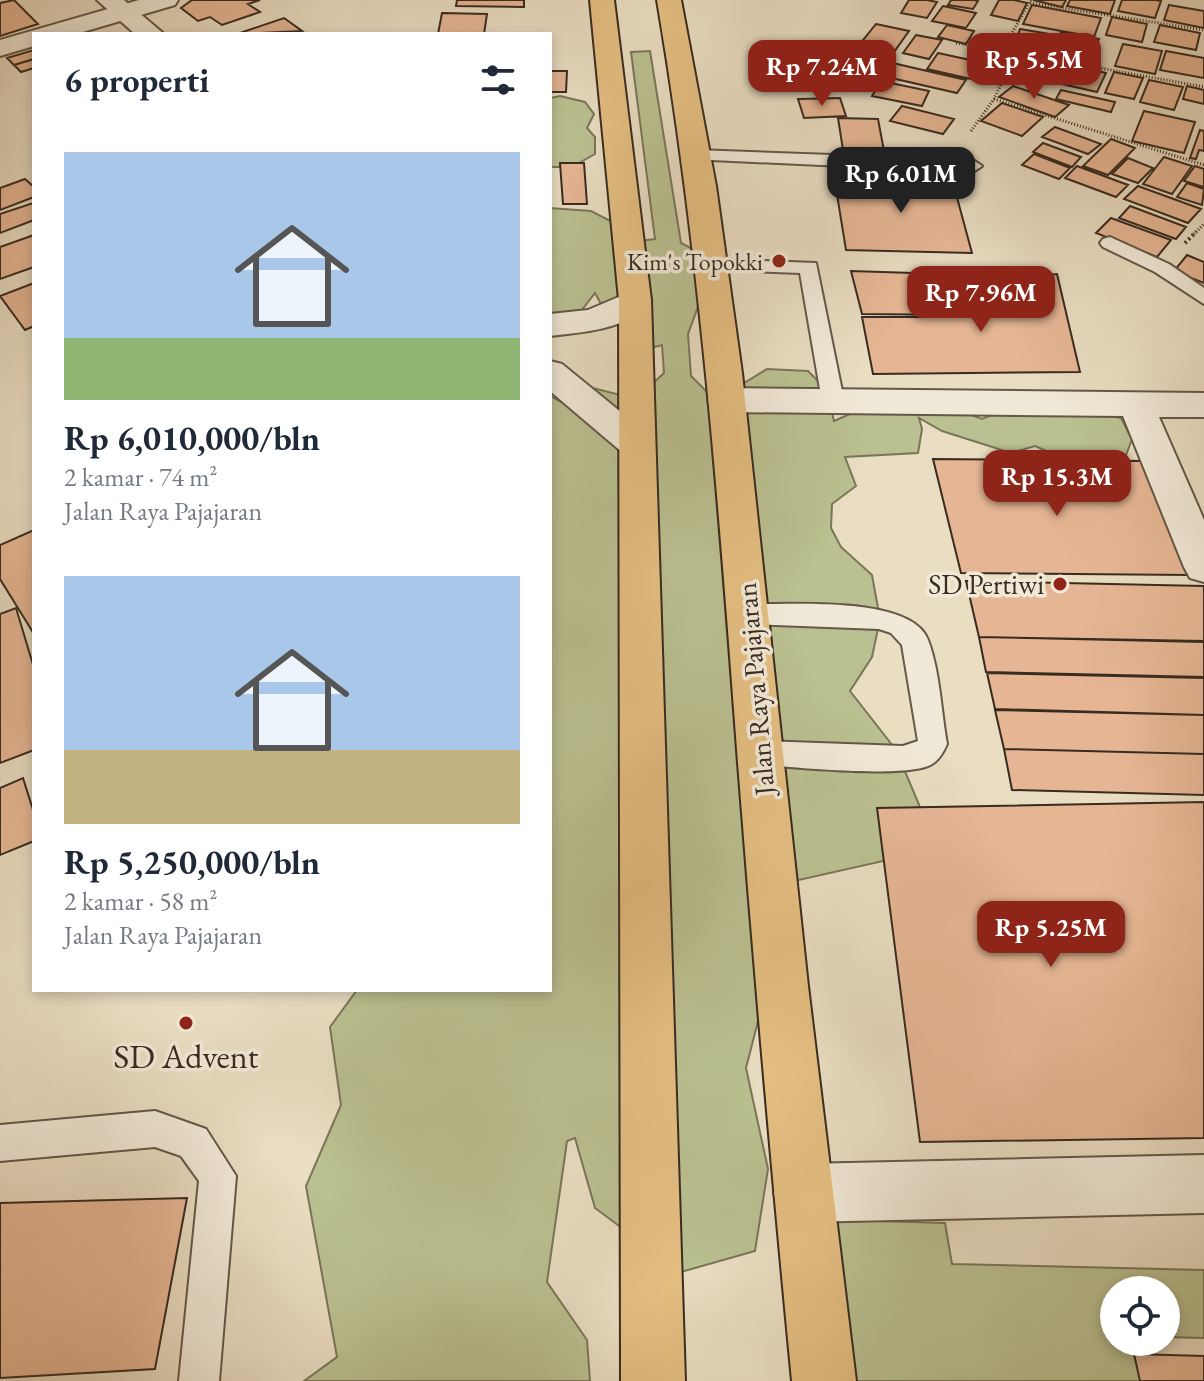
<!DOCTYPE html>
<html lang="id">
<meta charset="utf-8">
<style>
body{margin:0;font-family:"EB Garamond",serif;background:#f6f6f7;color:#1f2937;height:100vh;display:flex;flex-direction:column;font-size:30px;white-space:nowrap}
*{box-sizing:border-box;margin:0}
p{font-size:26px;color:#747a83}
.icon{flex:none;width:44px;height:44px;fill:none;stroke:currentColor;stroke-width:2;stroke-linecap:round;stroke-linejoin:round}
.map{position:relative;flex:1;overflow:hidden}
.panel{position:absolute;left:32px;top:32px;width:520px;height:960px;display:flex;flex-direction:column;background:#fff;border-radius:0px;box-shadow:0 4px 12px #0003}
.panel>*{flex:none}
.tools{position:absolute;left:1100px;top:1276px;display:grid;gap:16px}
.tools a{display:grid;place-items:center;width:80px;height:80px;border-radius:50%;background:#fff;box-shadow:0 4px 12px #0003;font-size:40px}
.price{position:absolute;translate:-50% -68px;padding:0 18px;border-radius:16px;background:#8f2418;color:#fff;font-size:26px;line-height:52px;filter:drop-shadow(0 2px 4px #0008)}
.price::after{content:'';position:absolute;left:50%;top:48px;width:24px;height:18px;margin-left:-12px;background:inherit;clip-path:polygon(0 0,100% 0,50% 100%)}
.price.current{background:#222;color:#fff}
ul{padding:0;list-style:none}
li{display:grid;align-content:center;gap:16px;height:424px;padding:0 32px}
li span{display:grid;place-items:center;height:248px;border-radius:0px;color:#555}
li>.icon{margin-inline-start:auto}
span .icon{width:144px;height:144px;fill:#fffc;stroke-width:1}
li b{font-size:34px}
h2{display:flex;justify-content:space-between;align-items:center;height:96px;padding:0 32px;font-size:34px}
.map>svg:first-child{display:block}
.green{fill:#bac091;stroke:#797658;stroke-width:2}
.building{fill:#e6b694;stroke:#382b20;stroke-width:2}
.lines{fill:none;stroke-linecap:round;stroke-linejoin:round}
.service-casing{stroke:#645848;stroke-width:4}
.minor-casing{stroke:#645848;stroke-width:4}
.tertiary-casing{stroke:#645848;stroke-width:4}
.trunk-casing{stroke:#382b20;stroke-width:4}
.path-far1{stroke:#382b20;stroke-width:3;stroke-dasharray:1 2;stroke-linecap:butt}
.path{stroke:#382b20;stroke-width:4;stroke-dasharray:2 3;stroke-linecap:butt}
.service{fill:#f1e9d7;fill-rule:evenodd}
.minor{fill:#f1e9d7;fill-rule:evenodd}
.tertiary{fill:#f1e9d7;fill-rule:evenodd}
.trunk{fill:#e4be81;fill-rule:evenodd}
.poi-dot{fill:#8f2418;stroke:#f1e9d7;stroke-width:3}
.labels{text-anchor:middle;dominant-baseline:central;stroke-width:7;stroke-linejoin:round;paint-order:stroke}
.far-poi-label{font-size:24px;fill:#382b20;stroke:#f1e9d7;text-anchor:end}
.poi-label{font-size:28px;fill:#382b20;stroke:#f1e9d7;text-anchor:end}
.street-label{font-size:28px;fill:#382b20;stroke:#f1e9d7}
.near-poi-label{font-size:34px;fill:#382b20;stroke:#f1e9d7}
</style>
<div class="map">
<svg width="1204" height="1381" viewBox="0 0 1204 1381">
<rect width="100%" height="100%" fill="#e9ddc2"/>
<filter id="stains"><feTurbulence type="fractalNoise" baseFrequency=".0025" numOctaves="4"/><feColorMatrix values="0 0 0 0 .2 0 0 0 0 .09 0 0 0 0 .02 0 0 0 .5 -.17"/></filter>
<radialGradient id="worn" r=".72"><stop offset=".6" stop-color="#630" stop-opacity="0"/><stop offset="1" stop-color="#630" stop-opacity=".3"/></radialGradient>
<path class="green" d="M650 51 681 243 715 260 688 334 691 376 708 393 739 386 767 369 808 371 827 390 834 421 904 390 982 419 1006 409 1041 416 1072 408 1121 418 1132 439 1122 466 1091 470 1035 446 1011 453 942 431 919 418 922 429 918 453 845 457 856 486 832 504 831 528 841 547 872 575 880 619 872 657 850 691 896 750 920 807 910 855 794 881 746 1068 768 1169 755 1251 681 1272 595 1208 575 1138 567 1141 547 1282 587 1340 590 1381H304L337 1357 306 1186 341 1105 330 1027 357 990H550V396L562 402 589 387 636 399 664 373 662 345 655 347 629 338 625 321 605 311 595 293 581 311 550 316V208L591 211 626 229 629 242 655 239 631 52Z
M560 96 585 102 594 114 587 128 595 137V154L572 167H550V98Z
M812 1219 945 1223 952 1264 1204 1270V1338L1166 1337V1290H1114V1342H1146L1155 1381H826Z"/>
<path class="building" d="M14 0 38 24 0 36V3Z
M192 0H260L248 4 260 12 222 25 210 17 198 21 181 8Z
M457 0H524V7L456 6Z
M909 0H927L937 2 927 18 901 13Z
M951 0H974L978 1 973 9 948 5Z
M999 0H1014L1027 3 1018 21 991 15Z
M1033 0H1066L1062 7Z
M1070 0H1115L1110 14 1067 6Z
M1122 0H1155L1161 1 1155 18 1118 11Z
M1032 5 1101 18 1094 37 1023 24Z
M1169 5 1204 11V28L1164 20Z
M943 6 976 13 966 28 932 21Z
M442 13 487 14 484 34H438Z
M1112 17 1147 24 1142 42 1106 35Z
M284 18 302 31 237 34Z
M876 24 909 31 894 52 860 44Z
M947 25 974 31 966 44 938 37Z
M1160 25 1200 33 1196 50 1154 42Z
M1020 29 1056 35 1050 55 1013 49Z
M1061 32 1099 39 1089 64 1051 56Z
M916 35 942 40 929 59 903 53Z
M1123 44 1162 51 1155 74 1115 66Z
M34 50V59L14 65 7 58Z
M1166 51 1204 58V78L1160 70Z
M938 53 993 65 980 81 927 69Z
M1018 55 1064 64 1057 82 1010 72Z
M34 59V68L21 72 14 65Z
M884 61 966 80 957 93 874 74Z
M1071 65 1106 73 1097 92 1062 84Z
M550 71H567L566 92H550Z
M1114 72 1143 78 1134 99 1105 93Z
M1149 80 1183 87 1174 110 1140 102Z
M881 81 929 91 922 106 872 96Z
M1013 86 1069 105 1055 117 999 97Z
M1187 86 1204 90V104L1183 99Z
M1061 90 1115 102 1111 112 1056 99Z
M840 98 846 116 804 118 798 99Z
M1002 103 1043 117 1022 136 981 121Z
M902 106 954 119 943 134 890 121Z
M1144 111 1195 122 1184 153 1132 141Z
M838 118 878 119 884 151 843 150Z
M1055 127 1101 144 1088 154 1042 137Z
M1200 130 1204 131V151L1199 150 1196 159 1190 158Z
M1111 139 1135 148 1108 175 1083 166Z
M1043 143 1081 157 1072 167 1033 152Z
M1034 154 1070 168 1059 179 1022 165Z
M1164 157 1192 166 1172 194 1143 184Z
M1128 158 1153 168 1138 183 1112 174Z
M560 163H584L587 204H563Z
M1077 166 1128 185 1116 197 1065 178Z
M1195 166 1204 169V187L1184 181Z
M834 176 952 179 972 253 846 250Z
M25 179 34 187V197L0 210V188Z
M1187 183 1204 189 1202 205 1177 197Z
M1138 186 1201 209 1188 223 1124 199Z
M33 203 34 220 0 233V214Z
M1130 206 1186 227 1176 239 1119 218Z
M1111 218 1171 240 1157 257 1096 233Z
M34 235V267L0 279V247Z
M1187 255 1204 262V283L1174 271Z
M851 271 944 274 956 315 862 314Z
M1057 274 1080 372 873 374 862 317H968L962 285Z
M34 283V326L25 330 0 296Z
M933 459 1144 461 1189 575 961 573Z
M34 530V634L0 579V545Z
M966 581 1204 586V641L979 637Z
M16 608 34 668V750L0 763V614Z
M979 637 1204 642V677L986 672Z
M987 673 1204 678V715L995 709Z
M995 710 1204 715V754L1004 749Z
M1004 749 1204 754V795L1012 790Z
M23 778 34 813V841L0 855V788Z
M1204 802V1138L920 1142 877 808Z
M187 1198 155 1369 0 1378V1203Z
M1134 1354 1204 1356V1381H1140Z"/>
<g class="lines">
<defs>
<path id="service" d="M696 150 973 160 982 166 973 172 690 159V151Z
M1110 237 1169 264 1204 288V304L1155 272 1103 247 1100 243 1103 239Z
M710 259 816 263 844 401 841 406 833 409 822 401 800 273 703 269 700 265 703 261Z
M748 604C789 605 912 595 928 640 940 672 941 711 947 744 944 751 939 760 932 764 909 779 794 767 761 765L751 762 746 753 751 744 761 741 903 746 918 741 902 645 891 633 879 629 748 624 739 621 735 614 739 607Z
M155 1111 206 1129 236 1176 219 1381H179L199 1181 181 1156 155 1147 0 1161V1125Z"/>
<path id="minor" d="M139 0H178L175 5 76 34H34V46L0 56V40Z
M726 388 1204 393V417H1159L1204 520V582L1190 578 1184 567 1123 416 726 412 713 408 708 400 713 392Z
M1204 1155V1213L803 1222 782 1214 774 1193 782 1172 803 1164Z"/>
<path id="tertiary" d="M97 0H124L164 34H135Z
M635 290 647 293 651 300C631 330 582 332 550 336V314L588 310Z
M550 361 562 364 649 435 655 444 649 453 636 457 623 453 550 391Z"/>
<path id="trunk" d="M590 0H614L651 300 685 1381H621L619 300Z
M657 0H681L716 186 742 373 808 986 856 1381H792C772 1175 754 969 738 763 719 507 700 253 657 0Z"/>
</defs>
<use href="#service" class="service-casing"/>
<use href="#minor" class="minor-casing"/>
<use href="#tertiary" class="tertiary-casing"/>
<use href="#trunk" class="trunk-casing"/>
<path class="path-far1" d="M1031 0 1002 50 1204 87
M1030 3 1204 30
M956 43 1002 50
M994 99 1204 165
M971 131 994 99 1016 52
M1194 234 1204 224"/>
<path class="path" d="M1185 243 1196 232"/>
<use href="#service" class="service"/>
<use href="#minor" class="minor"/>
<use href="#tertiary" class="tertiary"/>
<use href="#trunk" class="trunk"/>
</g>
<g class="poi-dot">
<circle cx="779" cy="261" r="8"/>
<circle cx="1060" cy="584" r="8"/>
<circle cx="186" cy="1023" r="8"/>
</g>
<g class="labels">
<g class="far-poi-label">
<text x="763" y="261">Kim's Topokki</text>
</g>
<g class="poi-label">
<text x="1044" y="584">SD Pertiwi</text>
</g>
<g class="street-label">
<text transform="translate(755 689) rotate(-95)">Jalan Raya Pajajaran</text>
</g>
<g class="near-poi-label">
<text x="186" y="1056">SD Advent</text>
</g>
</g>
<rect width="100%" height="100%" filter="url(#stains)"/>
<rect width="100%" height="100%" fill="url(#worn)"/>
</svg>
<div class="tools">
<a><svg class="icon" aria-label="locate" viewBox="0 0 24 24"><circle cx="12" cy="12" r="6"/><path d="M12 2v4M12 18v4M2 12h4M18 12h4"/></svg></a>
</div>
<b class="price" style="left:1034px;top:101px">Rp 5.5M</b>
<b class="price" style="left:822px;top:108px">Rp 7.24M</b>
<b class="price current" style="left:901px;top:215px">Rp 6.01M</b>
<b class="price" style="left:981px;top:334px">Rp 7.96M</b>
<b class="price" style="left:1057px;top:518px">Rp 15.3M</b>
<b class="price" style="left:1051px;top:969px">Rp 5.25M</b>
<section class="panel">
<h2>6 properti<svg class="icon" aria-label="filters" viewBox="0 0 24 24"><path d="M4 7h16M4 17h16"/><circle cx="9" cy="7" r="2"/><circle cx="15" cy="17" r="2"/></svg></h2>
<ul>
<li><span style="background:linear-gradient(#a9c7e8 75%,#8fb573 0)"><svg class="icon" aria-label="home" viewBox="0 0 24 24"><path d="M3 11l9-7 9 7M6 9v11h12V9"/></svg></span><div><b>Rp 6,010,000/bln</b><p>2 kamar · 74 m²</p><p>Jalan Raya Pajajaran</p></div></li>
<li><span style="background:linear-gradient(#a9c7e8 70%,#c2b280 0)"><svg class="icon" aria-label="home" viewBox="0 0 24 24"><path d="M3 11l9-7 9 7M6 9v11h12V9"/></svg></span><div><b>Rp 5,250,000/bln</b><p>2 kamar · 58 m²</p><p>Jalan Raya Pajajaran</p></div></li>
</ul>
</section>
</div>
